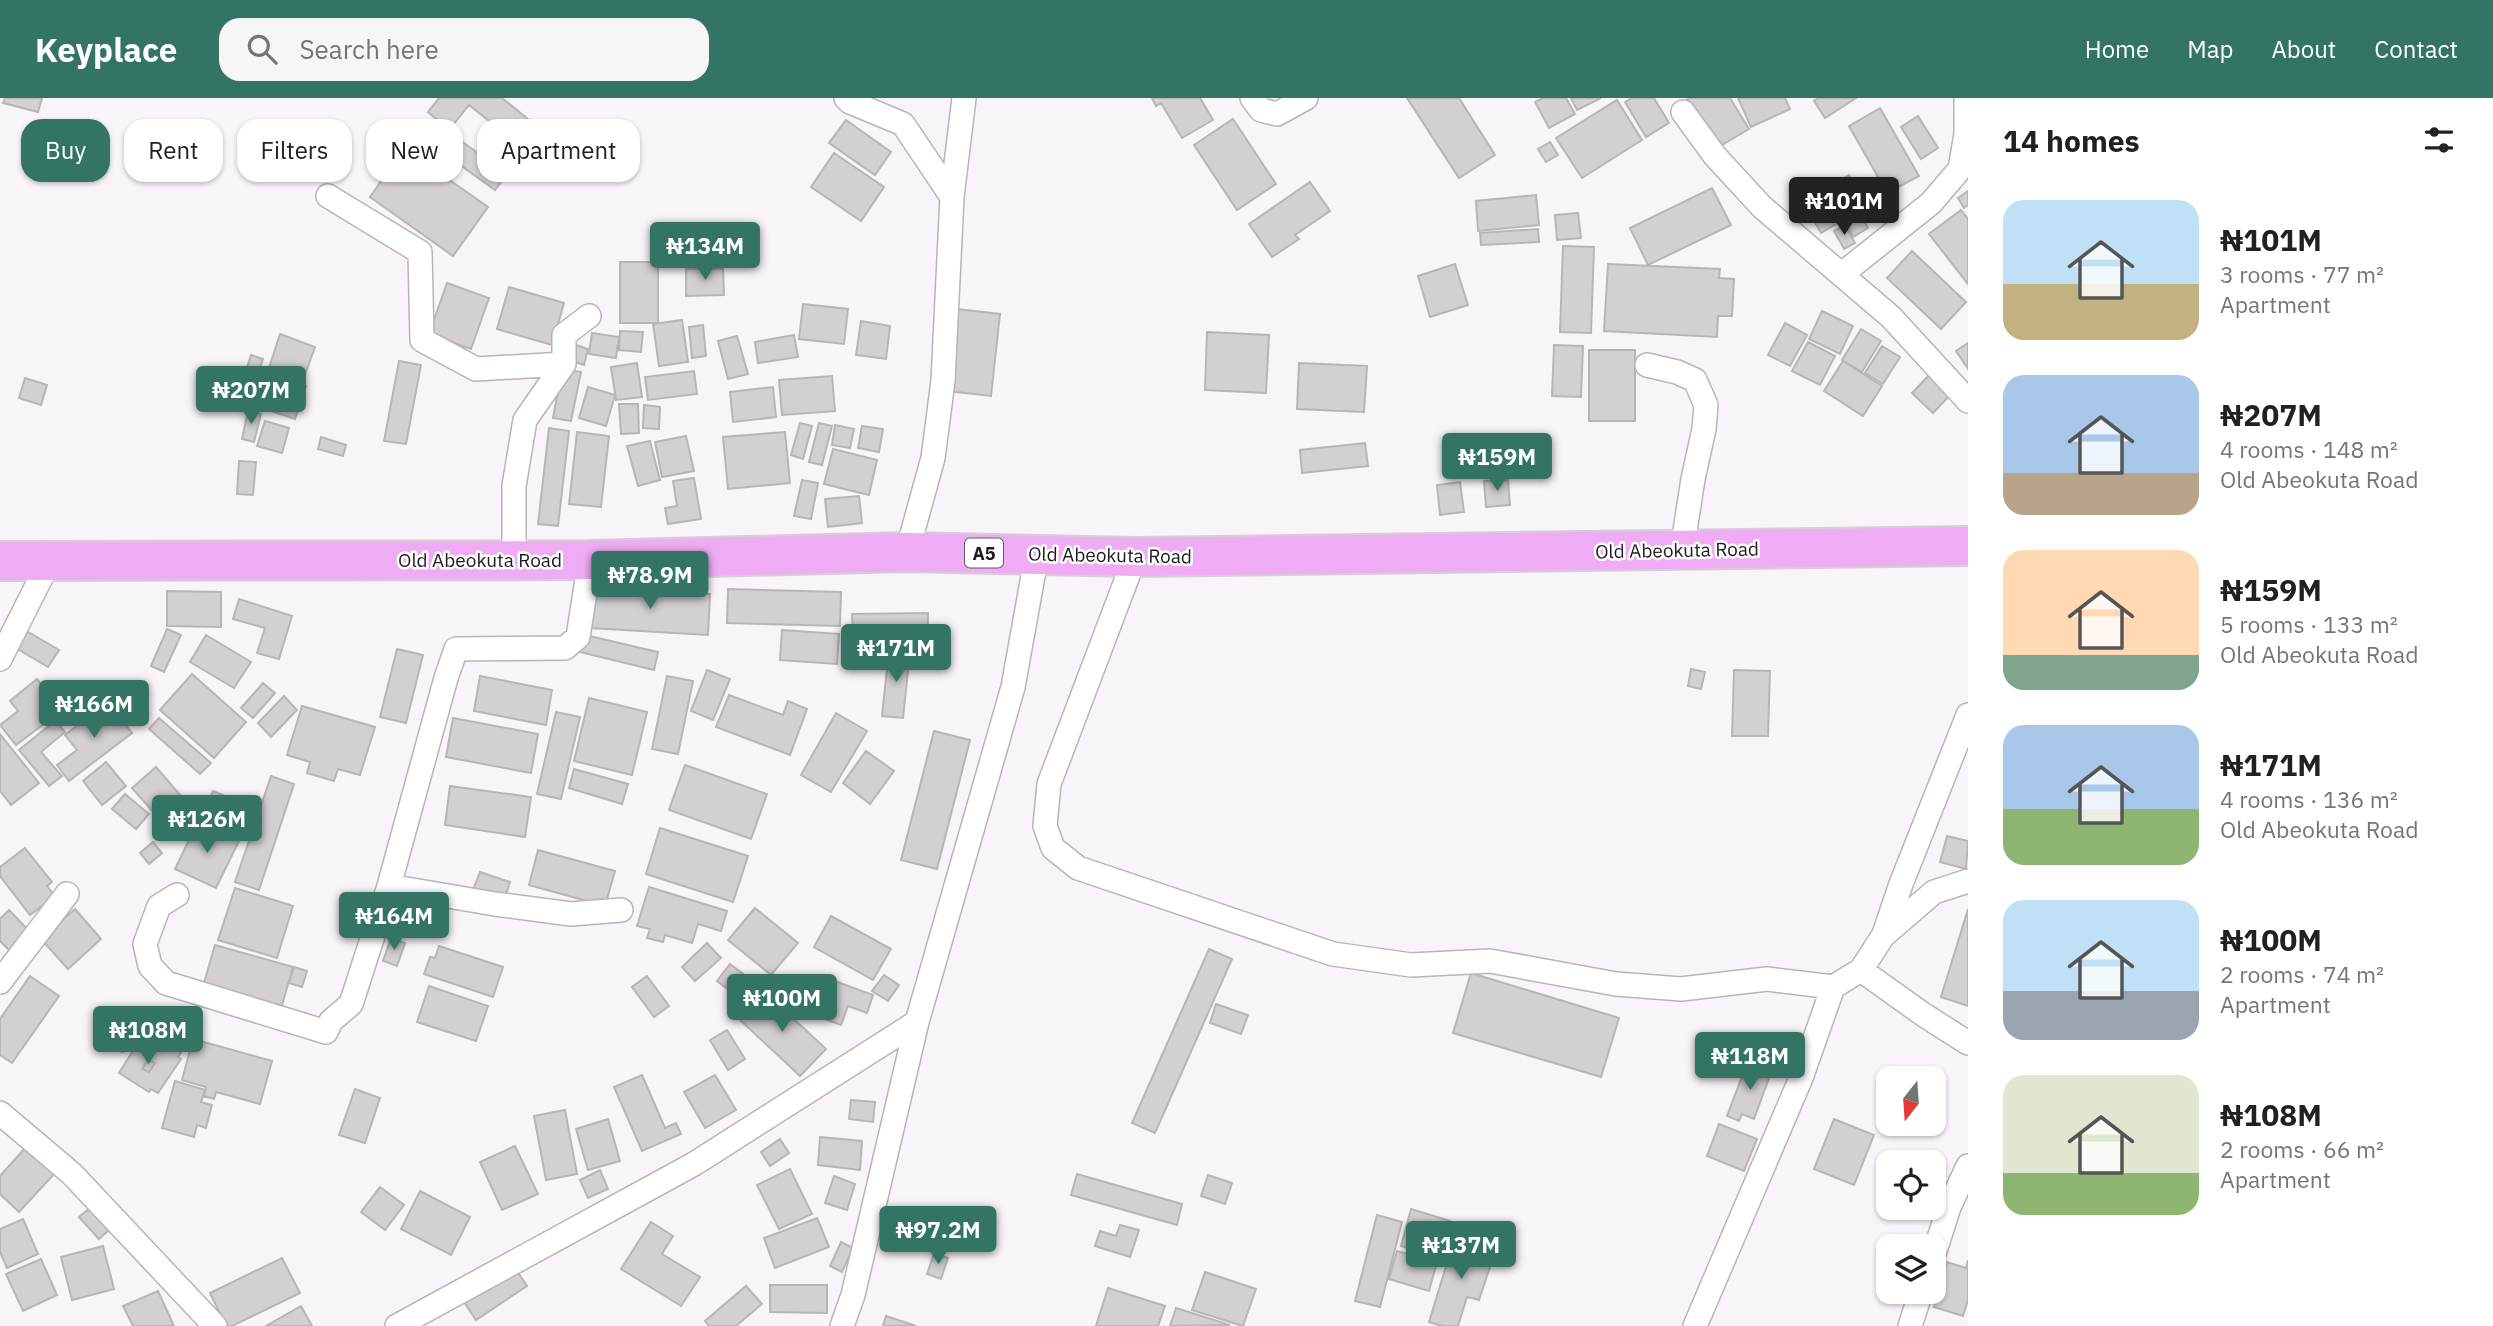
<!DOCTYPE html>
<meta charset="utf-8">
<style>
body{margin:0;font-family:"IBM Plex Sans",sans-serif;background:#f6f6f6;color:#202124;height:100vh;display:flex;flex-direction:column;font-size:26px;white-space:nowrap}
*{box-sizing:border-box;margin:0}
p{font-size:23px;color:#757577}
.icon{flex:none;width:38px;height:38px;fill:none;stroke:currentColor;stroke-width:2;stroke-linecap:round;stroke-linejoin:round}
.map{position:relative;flex:1;overflow:hidden}
.details{display:flex;flex-direction:column;background:#fff;width:525px}
.details>*{flex:none}
.top-card{position:absolute;left:21px;top:21px;width:665px;height:63px;display:flex;gap:14px}
.needle{width:46px;rotate:197deg}
.tools{position:absolute;left:1876px;top:968px;display:grid;gap:14px}
.tools a{display:grid;place-items:center;width:70px;height:70px;border-radius:14px;background:#fff;box-shadow:0 2px 5px #0004;font-size:35px}
.price{position:absolute;translate:-50% -60px;padding:0 16px;border-radius:7px;background:#337464;color:#fff;font-size:23px;line-height:46px;filter:drop-shadow(0 2px 4px #0008)}
.price::after{content:'';position:absolute;left:50%;top:42px;width:21px;height:16px;margin-left:-10px;background:inherit;clip-path:polygon(0 0,100% 0,50% 100%)}
.price.on{background:#222;color:#fff}
ul{padding:0;list-style:none}
li{display:flex;align-items:center;gap:21px;height:175px;padding:0 35px}
li span{display:grid;place-items:center;flex:none;width:196px;height:140px;border-radius:21px;color:#555}
li>.icon{margin-inline-start:auto}
span .icon{width:84px;height:84px;fill:#fffc;stroke-width:1}
li b{font-size:30px}
h2{display:flex;justify-content:space-between;align-items:center;height:84px;padding:0 35px;font-size:30px}
.pill{padding:0 24px;border-radius:21px;background:#fff;box-shadow:0 2px 5px #0004;font-size:24px;line-height:63px}
.pill.on{background:#337464;color:#fff}
header{display:flex;align-items:center;gap:42px;box-sizing:border-box;height:98px;padding:0 35px;background:#337464;color:#fff}
header strong{font-size:33px}
nav{display:flex;gap:38px;margin-inline-start:auto;font-size:24px}
.search{width:490px;height:63px;background:#f6f6f6;display:flex;align-items:center;gap:18px;box-sizing:border-box;padding:0 24px;border-radius:21px;color:#757577;font-size:26px}
main{display:flex;flex:1;min-height:0}
.map>svg:first-child{display:block}
.building{fill:#d3cfd3;stroke:#b8b4b8;stroke-width:2;fill-rule:evenodd}
.lines{fill:none;stroke-linecap:round;stroke-linejoin:round}
.minor-casing{stroke:#b8b4b8;stroke-width:26}
.trunk-casing{stroke:#d2d1d2;stroke-width:42}
.minor{stroke:#fff;stroke-width:23}
.trunk{stroke:#efabf4;stroke-width:38}
.labels{text-anchor:middle;dominant-baseline:central;stroke-width:5;stroke-linejoin:round;paint-order:stroke}
.shield{fill:#fff;stroke:#615f61;stroke-width:2}
.shield-label{font-size:18px;font-weight:bold;fill:#1d1b1d}
.street-label{font-size:19px;fill:#1d1b1d;stroke:#fff}
</style>
<header>
<strong>Keyplace</strong>
<div class="search"><svg class="icon" aria-label="search" viewBox="0 0 24 24"><circle cx="10" cy="10" r="6"/><path d="M15 15l6 6"/></svg>Search here</div>
<nav><a>Home</a><a>Map</a><a>About</a><a>Contact</a></nav>
</header>
<main>
<div class="map">
<svg width="1968" height="1228" viewBox="0 0 1968 1228">
<rect width="100%" height="100%" fill="#f9f4f9"/>
<path class="building" d="M5 0H42L38 14 3 5Z
M439 0H502L540 31 524 51 469 7 449 32 428 14Z
M1152 0H1200L1213 22 1182 40 1161 5 1156 8Z
M1407 0H1459L1495 57 1459 80Z
M1543 0H1566L1575 16 1549 30 1535 4Z
M1571 0H1601L1577 12Z
M1632 0H1654L1669 25 1646 39 1625 4Z
M1687 0H1730L1749 31 1717 50Z
M1738 0H1785L1790 11 1751 29Z
M1818 0H1856L1825 20 1814 3Z
M1617 2 1642 42 1582 80 1556 40Z
M1880 10 1919 78 1887 95 1849 28Z
M1918 18 1938 50 1921 61 1901 29Z
M1233 21 1276 86 1237 112 1194 47Z
M432 22 507 76 495 92 420 38Z
M846 22 891 54 875 77 829 45Z
M1550 44 1558 57 1546 64 1538 51Z
M404 50 488 109 453 158 370 99Z
M834 55 884 89 861 123 811 89Z
M1849 77 1867 108 1821 135 1803 104Z
M1310 84 1330 113 1295 137 1299 141 1272 159 1249 126Z
M1712 90 1731 127 1648 167 1630 130Z
M1968 93V107L1964 110 1958 100Z
M1536 97 1539 127 1478 133 1476 103Z
M1961 112 1968 121V186L1929 136Z
M1578 115 1581 140 1557 142 1555 117Z
M1862 119 1868 130 1853 139 1847 127Z
M1845 127 1855 145 1844 151 1834 133Z
M1538 131 1539 144 1481 147 1480 135Z
M1563 148 1594 149 1591 235 1560 234Z
M1912 153 1966 204 1941 231 1887 180Z
M620 164H658V225H620Z
M1455 166 1468 207 1430 219 1418 178Z
M1608 166 1720 171 1719 180 1734 181 1732 218H1718L1717 239 1604 233Z
M686 171H723L724 197 686 198Z
M447 185 489 200 471 251 429 236Z
M509 189 564 205 552 247 497 231Z
M803 206 848 211 844 246 799 241Z
M957 211 1000 216 991 298 948 293Z
M1822 213 1853 228 1840 256 1809 241Z
M682 222 688 264 659 268 653 226Z
M861 223 890 228 886 261 856 257Z
M1785 225 1807 237 1790 268 1768 257Z
M703 227 706 258 692 260 689 229Z
M1861 231 1881 243 1862 274 1842 262Z
M620 233 643 234 641 254 619 252Z
M1207 234 1269 237 1266 295 1205 292Z
M592 235 619 239 616 260 589 256Z
M280 236 315 249 303 282 269 270Z
M794 237 798 259 758 265 755 244Z
M737 238 748 276 728 281 718 243Z
M1808 244 1835 258 1820 287 1792 273Z
M1968 245V271L1956 253Z
M573 246 588 251 584 267 569 262Z
M1554 247 1583 248 1581 299 1552 298Z
M1882 248 1900 259 1883 286 1865 275Z
M1589 252H1635V323H1589Z
M251 257 263 261 247 314 234 310Z
M399 263 421 267 406 346 384 343Z
M1843 263 1882 288 1863 318 1824 293Z
M637 265 642 299 616 302 611 269Z
M1299 265 1367 268 1364 314 1297 311Z
M562 271 581 274 571 323 553 320Z
M694 273 697 296 648 302 645 279Z
M1932 274 1953 294 1933 315 1912 295Z
M266 276 306 288 295 321 256 308Z
M832 278 835 313 782 317 779 282Z
M25 280 47 287 41 307 19 300Z
M588 289 615 297 606 328 579 320Z
M773 289 776 319 733 324 730 294Z
M619 306H638L639 335 621 336Z
M644 307 660 309 659 331 643 330Z
M248 313 261 316 254 344 242 341Z
M265 323 289 330 282 355 257 348Z
M800 325 812 328 803 361 791 357Z
M819 325 832 328 822 367 809 364Z
M835 327 854 331 850 350 832 347Z
M862 328 883 331 879 354 858 350Z
M549 330 569 333 558 428 538 426Z
M577 334 609 338 601 409 569 406Z
M785 334 790 385 728 391 723 339Z
M686 338 694 373 662 379 655 344Z
M321 339 346 347 343 358 318 351Z
M650 343 660 382 638 388 627 348Z
M1365 345 1368 368 1302 375 1300 352Z
M833 351 877 362 869 397 824 386Z
M239 363 256 364 253 397 237 396Z
M694 380 701 421 668 426 665 410 677 408 673 383Z
M802 382 818 385 811 421 794 418Z
M1508 382 1510 407 1486 409 1484 383Z
M1460 384 1464 414 1440 417 1437 387Z
M859 398 862 425 828 429 825 401Z
M593 490 710 496 708 537 590 530Z
M728 491 841 494 840 528 727 525Z
M167 493 221 494V529L167 528Z
M239 501 292 518 279 561 257 555 265 530 233 521Z
M928 515V535H853L852 516Z
M167 531 181 537 164 574 151 568Z
M25 532 59 552 48 569 14 549Z
M782 532 839 536 837 566 780 562Z
M206 537 251 564 234 590 190 564Z
M585 537 658 554 654 572 580 554Z
M397 551 423 557 406 625 380 619Z
M889 552 910 554 903 620 882 618Z
M1691 571 1705 574 1701 591 1688 588Z
M707 572 730 581 713 622 691 613Z
M1734 572 1770 573 1768 638H1732Z
M192 576 246 624 214 660 160 612Z
M480 578 552 592 546 627 474 613Z
M667 578 693 583 678 656 652 651Z
M37 581 62 612 16 647 0 627 18 613 10 603Z
M263 585 275 595 253 620 241 610Z
M729 597 783 617 788 603 807 611 790 657 716 629Z
M284 598 297 612 271 639 258 625Z
M589 600 647 614 632 677 574 663Z
M108 604 132 635 69 683 57 667 77 652 65 637Z
M302 608 375 629 360 677 338 671 334 683 307 675 310 664 287 657Z
M556 614 580 619 561 701 537 696Z
M836 615 867 633 831 694 801 677Z
M159 620 211 665 200 676 149 631Z
M453 620 538 636 531 675 446 659Z
M55 623 65 634 41 654 62 678 49 688 19 652Z
M934 633 970 642 937 771 901 762Z
M0 636 39 685 11 707 0 693Z
M866 653 894 673 870 706 843 685Z
M106 664 126 688 102 707 83 683Z
M685 667 767 696 751 741 669 712Z
M156 669 180 697 156 717 132 690Z
M574 671 628 686 622 706 569 690Z
M271 678 294 686 259 792 235 784Z
M450 688 531 699 525 739 445 727Z
M213 693 251 709 238 739 200 723Z
M125 696 149 716 136 731 112 711Z
M198 723 239 743 216 790 175 771Z
M660 730 748 758 733 804 646 776Z
M1947 738 1968 743 1966 771 1940 764Z
M153 744 162 755 149 766 140 755Z
M25 750 52 784 47 788 55 798 30 817 0 778V769Z
M538 752 615 773 605 808 529 787Z
M480 774 510 784 504 803 473 792Z
M649 789 727 813 721 833 698 826 692 845 665 837 663 844 647 840 650 831 637 828Z
M235 790 293 808 277 860 218 842Z
M755 810 798 845 771 877 728 842Z
M75 811 101 841 68 871 41 841Z
M1968 811V908L1941 899Z
M9 812 30 834 10 853 0 843V821Z
M831 818 891 851 873 882 814 849Z
M391 840 405 845 397 868 383 863Z
M707 845 721 860 695 883 682 869Z
M215 847 293 869 280 914 202 892Z
M439 848 503 869 493 899 424 876 430 859 435 860Z
M1209 851 1232 861 1155 1035 1132 1025Z
M730 866 758 887 745 904 717 883Z
M294 869 307 873 302 889 289 885Z
M1471 875 1619 920 1601 979 1453 935Z
M884 877 899 887 888 903 872 893Z
M30 878 59 898 12 965 0 957V921Z
M647 878 669 908 654 919 632 889Z
M832 882 873 897 867 915 848 908 841 927 819 919Z
M429 888 488 908 476 943 417 924Z
M765 894 826 951 800 978 739 921Z
M1216 906 1248 917 1241 936 1210 925Z
M106 920 131 929 123 954 97 946Z
M151 924 186 947 178 959 181 961 158 995 151 991 149 994 119 975ZM148 962 155 965 149 974 142 971Z
M727 932 745 961 728 972 710 942Z
M193 941 272 963 260 1006 216 994 214 1001 204 998 206 989 182 982Z
M148 962 155 965 149 974 142 971Z
M1748 963 1772 972 1754 1021 1742 1016 1739 1023 1727 1018Z
M642 977 665 1030 676 1025 681 1036 642 1053 614 989Z
M715 977 736 1012 705 1030 684 994Z
M175 983 205 992 201 1004 212 1007 206 1030 197 1027 194 1039 162 1030Z
M355 991 380 1000 365 1045 339 1037Z
M851 1002 875 1004 873 1024 849 1021Z
M565 1012 577 1076 546 1082 534 1018Z
M608 1021 620 1063 588 1072 576 1031Z
M1834 1021 1874 1037 1854 1087 1814 1071Z
M1719 1026 1757 1041 1744 1073 1707 1058Z
M820 1039 862 1043 860 1072 818 1067Z
M780 1041 789 1055 770 1068 761 1054Z
M515 1048 538 1096 502 1112 480 1064Z
M26 1049 55 1075 19 1114 0 1096V1078Z
M790 1071 812 1116 779 1131 757 1087Z
M600 1072 608 1091 588 1100 580 1082Z
M1077 1076 1182 1106 1177 1127 1071 1097Z
M1208 1077 1232 1085 1225 1106 1201 1098Z
M834 1078 855 1086 847 1112 825 1105Z
M380 1089 404 1107 385 1132 361 1114Z
M420 1093 470 1119 451 1157 401 1131Z
M90 1110 109 1132 99 1141 79 1119Z
M1411 1111 1450 1123 1439 1160 1401 1148Z
M1377 1117 1402 1124 1380 1209 1355 1203Z
M817 1120 829 1149 775 1170 764 1140Z
M23 1121 38 1156 7 1170 0 1154V1131Z
M651 1124 673 1138 662 1156 700 1179 681 1208 621 1171Z
M1120 1127 1139 1132 1130 1159 1095 1148 1100 1133 1116 1138Z
M1455 1139 1496 1151 1479 1202 1467 1199 1458 1228H1442L1429 1224Z
M841 1144 853 1150 842 1174 830 1168Z
M103 1148 114 1191 72 1202 61 1159Z
M1397 1153 1437 1164 1429 1193 1389 1181Z
M934 1156 948 1160 941 1181 927 1176Z
M282 1160 300 1195 232 1228H226L210 1195Z
M41 1161 57 1197 23 1213 6 1176Z
M1968 1162V1202L1963 1218 1934 1209 1947 1164 1966 1170Z
M515 1170 527 1188 476 1222 464 1204Z
M1205 1174 1256 1191 1243 1228 1192 1212Z
M770 1187H827V1215L770 1214Z
M746 1188 762 1206 736 1228H709L705 1223Z
M1108 1190 1165 1208 1158 1228H1096Z
M158 1193 174 1228H133L123 1208Z
M301 1208 312 1228H266Z
M1176 1210 1230 1227 1170 1228Z
M886 1218 916 1228H883Z"/>
<g class="lines">
<defs>
<path id="minor" d="M846 0 850 4 903 26 952 99
M1252 0 1261 12 1277 16 1306 0
M1683 14 1715 58 1762 109 1891 219 1968 303
M328 98 420 154 422 242 476 271 564 266
M1842 176 1931 105 1960 71 1966 36V0
M1647 267 1677 274 1695 282 1706 307 1704 331 1693 381 1682 452
M907 454 933 360 943 283 952 99 964 0
M1135 459 1049 686 1045 728 1053 750 1078 770 1333 856 1411 867 1490 863 1616 886 1681 891 1767 881 1833 889 1861 872 1883 838 1934 794 1968 783
M514 462V388L525 322 564 266V237L589 218
M0 561 49 464
M389 788 495 806 571 816 621 812
M177 797 159 808 145 846 150 868 166 885 326 934 331 923 351 906 389 788 446 580 456 551 565 550 578 539 590 462
M1884 836 1901 786 1968 617
M1861 872 1924 917 1968 945
M0 884 67 796
M0 1015 72 1076 215 1228
M1934 1156 1949 1109 1968 1068
M397 1228 694 1066 917 924
M842 1228 853 1197 917 924 1013 589 1037 456
M1695 1228 1801 980 1833 889
M1910 1228 1921 1194"/>
<path id="trunk" d="M0 463 590 462 907 454 1135 459 1968 448"/>
</defs>
<use href="#minor" class="minor-casing"/>
<use href="#trunk" class="trunk-casing"/>
<use href="#minor" class="minor"/>
<use href="#trunk" class="trunk"/>
</g>
<g class="labels">
<rect class="shield" x="965" y="440.5" width="38" height="29" rx="5"/>
<g class="shield-label">
<text x="984" y="455">A5</text>
</g>
<g class="street-label">
<text transform="translate(1677 452) rotate(-1)">Old Abeokuta Road</text>
<text transform="translate(1110 457) rotate(1)">Old Abeokuta Road</text>
<text x="480" y="462">Old Abeokuta Road</text>
</g>
</g>
</svg>
<div class="tools">
<a><svg class="needle" viewBox="-14 -14 28 28"><path d="M0-13l5 13h-10z" fill="#e53935"/><path d="M0 13l5-13h-10z" fill="#757577"/></svg></a>
<a><svg class="icon" aria-label="locate" viewBox="0 0 24 24"><circle cx="12" cy="12" r="6"/><path d="M12 2v4M12 18v4M2 12h4M18 12h4"/></svg></a>
<a><svg class="icon" aria-label="layers" viewBox="0 0 24 24"><path d="M12 4l9 5-9 5-9-5zM3 14l9 5 9-5"/></svg></a>
</div>
<b class="price on" style="left:1844px;top:139px">₦101M</b>
<b class="price" style="left:705px;top:184px">₦134M</b>
<b class="price" style="left:251px;top:328px">₦207M</b>
<b class="price" style="left:1497px;top:395px">₦159M</b>
<b class="price" style="left:650px;top:513px">₦78.9M</b>
<b class="price" style="left:896px;top:586px">₦171M</b>
<b class="price" style="left:94px;top:642px">₦166M</b>
<b class="price" style="left:207px;top:757px">₦126M</b>
<b class="price" style="left:394px;top:854px">₦164M</b>
<b class="price" style="left:782px;top:936px">₦100M</b>
<b class="price" style="left:148px;top:968px">₦108M</b>
<b class="price" style="left:1750px;top:994px">₦118M</b>
<b class="price" style="left:938px;top:1168px">₦97.2M</b>
<b class="price" style="left:1461px;top:1183px">₦137M</b>
<div class="top-card">
<a class="pill on">Buy</a>
<a class="pill">Rent</a>
<a class="pill">Filters</a>
<a class="pill">New</a>
<a class="pill">Apartment</a>
</div>
</div>
<section class="details">
<h2>14 homes<svg class="icon" aria-label="filters" viewBox="0 0 24 24"><path d="M4 7h16M4 17h16"/><circle cx="9" cy="7" r="2"/><circle cx="15" cy="17" r="2"/></svg></h2>
<ul>
<li><span style="background:linear-gradient(#bfe0f5 60%,#c2b280 0)"><svg class="icon" aria-label="home" viewBox="0 0 24 24"><path d="M3 11l9-7 9 7M6 9v11h12V9"/></svg></span><div><b>₦101M</b><p>3 rooms · 77 m²</p><p>Apartment</p></div></li>
<li><span style="background:linear-gradient(#a9c7e8 70%,#b9a48a 0)"><svg class="icon" aria-label="home" viewBox="0 0 24 24"><path d="M3 11l9-7 9 7M6 9v11h12V9"/></svg></span><div><b>₦207M</b><p>4 rooms · 148 m²</p><p>Old Abeokuta Road</p></div></li>
<li><span style="background:linear-gradient(#ffd9b3 75%,#7fa58c 0)"><svg class="icon" aria-label="home" viewBox="0 0 24 24"><path d="M3 11l9-7 9 7M6 9v11h12V9"/></svg></span><div><b>₦159M</b><p>5 rooms · 133 m²</p><p>Old Abeokuta Road</p></div></li>
<li><span style="background:linear-gradient(#a9c7e8 60%,#8fb573 0)"><svg class="icon" aria-label="home" viewBox="0 0 24 24"><path d="M3 11l9-7 9 7M6 9v11h12V9"/></svg></span><div><b>₦171M</b><p>4 rooms · 136 m²</p><p>Old Abeokuta Road</p></div></li>
<li><span style="background:linear-gradient(#bfe0f5 65%,#9aa5b1 0)"><svg class="icon" aria-label="home" viewBox="0 0 24 24"><path d="M3 11l9-7 9 7M6 9v11h12V9"/></svg></span><div><b>₦100M</b><p>2 rooms · 74 m²</p><p>Apartment</p></div></li>
<li><span style="background:linear-gradient(#dfe7d0 70%,#8fb573 0)"><svg class="icon" aria-label="home" viewBox="0 0 24 24"><path d="M3 11l9-7 9 7M6 9v11h12V9"/></svg></span><div><b>₦108M</b><p>2 rooms · 66 m²</p><p>Apartment</p></div></li>
</ul>
</section>
</main>
